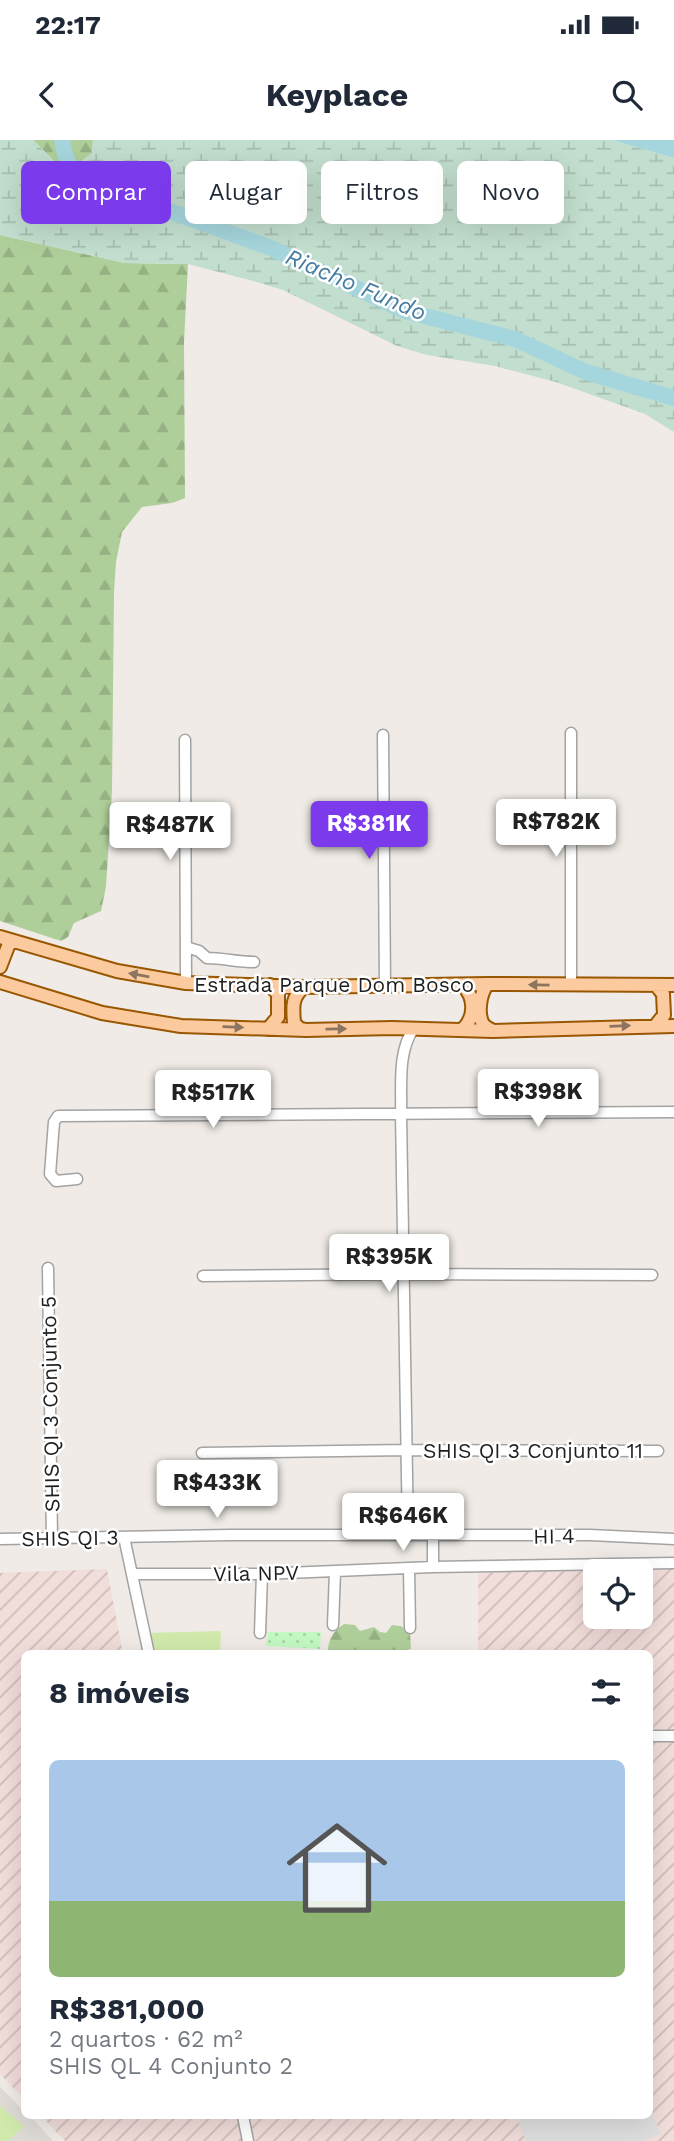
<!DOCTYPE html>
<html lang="pt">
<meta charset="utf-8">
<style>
body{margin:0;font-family:"Work Sans",sans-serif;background:#f6f6f7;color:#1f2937;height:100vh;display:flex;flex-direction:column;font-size:26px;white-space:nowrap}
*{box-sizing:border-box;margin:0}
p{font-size:23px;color:#747a83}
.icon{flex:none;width:38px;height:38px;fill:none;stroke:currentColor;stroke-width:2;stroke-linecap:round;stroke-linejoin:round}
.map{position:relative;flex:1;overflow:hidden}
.side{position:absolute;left:21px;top:1510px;width:632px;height:469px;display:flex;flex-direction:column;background:#fff;border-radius:10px;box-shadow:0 7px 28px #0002}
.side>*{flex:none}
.top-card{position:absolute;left:21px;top:21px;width:634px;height:63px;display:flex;gap:14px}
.buttons{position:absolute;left:583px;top:1419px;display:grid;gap:14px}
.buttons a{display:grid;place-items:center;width:70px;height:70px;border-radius:10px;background:#fff;box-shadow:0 7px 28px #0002;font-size:35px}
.price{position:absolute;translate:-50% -60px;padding:0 16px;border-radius:7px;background:#fff;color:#222;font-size:23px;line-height:46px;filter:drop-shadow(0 2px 4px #0008)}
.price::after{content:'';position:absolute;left:50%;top:42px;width:21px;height:16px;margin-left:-10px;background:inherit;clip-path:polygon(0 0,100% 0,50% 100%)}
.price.selected{background:#7c3aed;color:#fff}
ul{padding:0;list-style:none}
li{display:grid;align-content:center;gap:14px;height:371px;padding:0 28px}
li span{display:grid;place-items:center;height:217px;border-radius:10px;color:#555}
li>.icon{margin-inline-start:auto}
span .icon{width:126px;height:126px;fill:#fffc;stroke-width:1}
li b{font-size:30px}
h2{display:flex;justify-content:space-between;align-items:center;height:84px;padding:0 28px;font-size:30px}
.tag{padding:0 24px;border-radius:10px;background:#fff;box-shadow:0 7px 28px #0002;font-size:24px;line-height:63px}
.tag.selected{background:#7c3aed;color:#fff}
.status{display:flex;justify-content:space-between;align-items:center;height:49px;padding:0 35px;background:#fff;direction:ltr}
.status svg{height:19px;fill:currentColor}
header{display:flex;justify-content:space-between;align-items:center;height:91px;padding:0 28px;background:#fff;font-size:32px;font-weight:700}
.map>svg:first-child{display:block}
.military{fill:url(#military-furrows);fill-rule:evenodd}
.airport{fill:#dfdcd7}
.grass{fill:#d1eaac}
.forest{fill:url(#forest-firs)}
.wetland{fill:url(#wetland-marsh)}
.park{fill:url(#park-dots)}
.parking{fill:#dfdfdf}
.water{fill:#a6d6dd}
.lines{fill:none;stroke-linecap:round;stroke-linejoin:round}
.river{stroke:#a6d6dd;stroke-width:16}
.minor-casing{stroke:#a3a3a3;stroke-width:13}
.major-casing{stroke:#9a5701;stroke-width:16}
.minor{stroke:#fff;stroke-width:10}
.major{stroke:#fbca9f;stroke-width:12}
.oneway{fill:#8d745f}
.labels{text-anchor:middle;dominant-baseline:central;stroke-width:5;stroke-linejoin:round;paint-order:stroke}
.street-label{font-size:21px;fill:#1f1f1f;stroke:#fff}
.water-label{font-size:23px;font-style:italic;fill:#457c9f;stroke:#fff}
</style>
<div class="status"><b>22:17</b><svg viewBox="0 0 49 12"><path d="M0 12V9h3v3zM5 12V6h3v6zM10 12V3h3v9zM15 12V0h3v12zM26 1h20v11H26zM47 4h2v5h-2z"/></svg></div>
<header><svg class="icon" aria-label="back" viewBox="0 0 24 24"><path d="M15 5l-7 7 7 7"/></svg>Keyplace<svg class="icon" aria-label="search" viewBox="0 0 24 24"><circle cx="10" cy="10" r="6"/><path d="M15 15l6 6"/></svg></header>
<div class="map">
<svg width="674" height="2001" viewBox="0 0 674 2001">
<defs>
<pattern id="military-furrows" width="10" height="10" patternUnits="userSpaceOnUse" patternTransform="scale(1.75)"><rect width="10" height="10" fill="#f1ddd9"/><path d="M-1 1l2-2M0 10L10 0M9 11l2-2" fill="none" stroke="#cebdba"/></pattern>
<pattern id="forest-firs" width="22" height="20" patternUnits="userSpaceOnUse" patternTransform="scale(1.75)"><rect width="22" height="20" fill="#afcf9a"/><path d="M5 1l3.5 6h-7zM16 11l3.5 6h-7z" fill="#96b184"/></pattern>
<pattern id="wetland-marsh" width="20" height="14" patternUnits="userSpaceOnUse" patternTransform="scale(1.75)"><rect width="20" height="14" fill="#c2dece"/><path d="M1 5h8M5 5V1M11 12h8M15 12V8" fill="none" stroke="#a6beb0"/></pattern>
<pattern id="park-dots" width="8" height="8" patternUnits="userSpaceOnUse" patternTransform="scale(1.75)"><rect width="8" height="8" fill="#c4f9c3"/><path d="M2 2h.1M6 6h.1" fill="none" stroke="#a8d5a7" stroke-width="1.8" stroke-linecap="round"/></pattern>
</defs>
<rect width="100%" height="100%" fill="#f0ebe6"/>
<path class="military" d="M674 1424V2001H65L41 1976H649V1514H478V1434L569 1425ZM595 1432H640V1477H595Z
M107 1429 123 1514H24V1959L0 1934V1433Z"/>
<path class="airport" d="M0 1947 24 1971V1976H30L53 2001H0Z"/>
<path class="grass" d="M221 1491 220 1514H153L148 1493Z
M0 1966 24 1986 8 2001H0Z"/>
<path class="forest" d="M33 0H93L92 13 79 23 54 21Z
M0 95 125 123 188 124 184 202 185 358 172 363 142 367 122 392 116 422 114 452 112 651 106 747 101 771 74 783 68 797 61 801 0 781Z
M344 1484 355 1485 360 1491 374 1487 380 1492 386 1493 392 1485 401 1486 410 1493 411 1509C386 1515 372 1512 347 1510L342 1514H327C329 1499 332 1492 344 1484Z"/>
<path class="wetland" d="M0 0H33L54 21 79 23 92 13 93 0H612L674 18V292L645 274 556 242 495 226 427 215 397 206 283 150 253 141 188 124 125 123 0 95Z"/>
<path class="park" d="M268 1492H321L320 1509 266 1506Z"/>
<path class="parking" d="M649 1965 661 1994 643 2001H526L516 1976H649Z"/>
<path class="water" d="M612 0H674V18Z"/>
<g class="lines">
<path class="river" d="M62 0C66 26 72 32 95 44L271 108 405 171 515 199 586 232 674 258"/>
<defs>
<path id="minor" d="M571 593V845
M383 595 385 847
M185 600 186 843
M186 807 199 811 207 818C223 818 237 822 254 822
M77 1039 56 1041 50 1034 54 982 58 976 674 972
M48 1128 52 1399
M203 1136 404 1134 652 1135
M202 1313 407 1310 658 1311
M408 1396 401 974C402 946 397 912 414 888
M433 1396V1427
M124 1397 149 1514
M0 1399 230 1395H590L674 1399
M409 1428 410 1488
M132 1434H262L433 1427 674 1423
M333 1485 335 1432
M260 1493 262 1434
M649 1596H674
M243 1976 248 2001"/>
<path id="major" d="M0 797 117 831 186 843 304 847 488 844 674 845
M0 827 10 801
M0 842 102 873 181 886 306 890 392 888 493 891 674 886
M488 844C480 852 477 874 483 884 485 887 490 889 493 891
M304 847C291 858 293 867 294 883L300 889 306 890
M656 885 664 875 663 854 656 845
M268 889 278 877V854L270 845
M462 890C476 877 475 858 463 845"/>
</defs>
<use href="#minor" class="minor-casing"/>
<use href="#major" class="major-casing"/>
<use href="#minor" class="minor"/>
<use href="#major" class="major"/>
</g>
<defs><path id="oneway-solid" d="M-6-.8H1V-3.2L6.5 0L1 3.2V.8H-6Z" transform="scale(1.75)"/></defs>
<g class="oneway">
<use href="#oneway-solid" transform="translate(139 835) rotate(-170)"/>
<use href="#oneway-solid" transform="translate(539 845) rotate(-179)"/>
<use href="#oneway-solid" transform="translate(620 886) rotate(-2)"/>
<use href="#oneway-solid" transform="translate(233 887) rotate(2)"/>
<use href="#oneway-solid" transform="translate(336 889) rotate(-1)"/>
</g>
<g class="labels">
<g class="street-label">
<text x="334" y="844">Estrada Parque Dom Bosco</text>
<text transform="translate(50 1264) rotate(-91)">SHIS QI 3 Conjunto 5</text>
<text x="533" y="1310">SHIS QI 3 Conjunto 11</text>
<text transform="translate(554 1396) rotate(-1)">HI 4</text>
<text transform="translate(70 1398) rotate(-1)">SHIS QI 3</text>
<text transform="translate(256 1433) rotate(-1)">Vila NPV</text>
</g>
<g class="water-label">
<text transform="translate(356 145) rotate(23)">Riacho Fundo</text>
</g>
</g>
</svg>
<div class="buttons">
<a><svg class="icon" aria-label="locate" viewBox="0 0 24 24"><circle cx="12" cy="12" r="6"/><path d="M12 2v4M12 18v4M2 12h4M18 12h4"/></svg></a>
</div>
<b class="price" style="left:556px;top:719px">R$782K</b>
<b class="price selected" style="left:369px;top:721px">R$381K</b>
<b class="price" style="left:170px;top:722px">R$487K</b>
<b class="price" style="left:538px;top:989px">R$398K</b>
<b class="price" style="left:213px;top:990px">R$517K</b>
<b class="price" style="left:389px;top:1154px">R$395K</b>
<b class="price" style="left:217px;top:1380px">R$433K</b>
<b class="price" style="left:403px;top:1413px">R$646K</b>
<div class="top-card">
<a class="tag selected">Comprar</a>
<a class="tag">Alugar</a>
<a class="tag">Filtros</a>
<a class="tag">Novo</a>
</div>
<section class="side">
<h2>8 imóveis<svg class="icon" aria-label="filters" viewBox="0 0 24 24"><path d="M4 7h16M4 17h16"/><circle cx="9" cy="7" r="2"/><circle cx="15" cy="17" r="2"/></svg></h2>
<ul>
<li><span style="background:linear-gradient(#a9c7e8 65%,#8fb573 0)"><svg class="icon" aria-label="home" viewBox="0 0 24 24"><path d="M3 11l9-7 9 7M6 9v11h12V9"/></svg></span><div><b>R$381,000</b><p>2 quartos · 62 m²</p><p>SHIS QL 4 Conjunto 2</p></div></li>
</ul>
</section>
</div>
